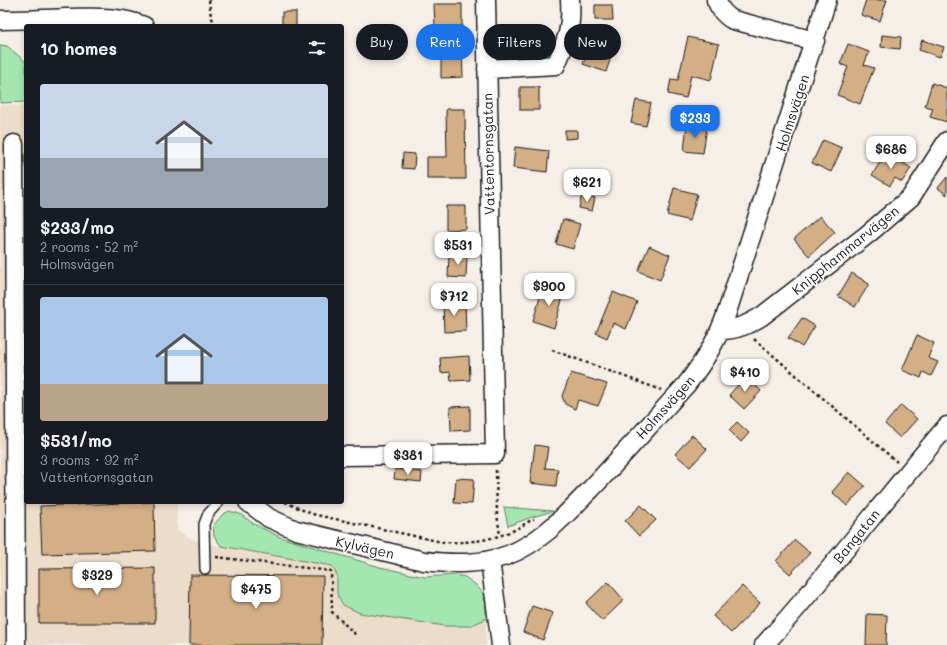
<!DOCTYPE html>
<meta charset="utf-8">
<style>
body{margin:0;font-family:Mali,sans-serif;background:#242831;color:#f1f3f6;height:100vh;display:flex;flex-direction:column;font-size:15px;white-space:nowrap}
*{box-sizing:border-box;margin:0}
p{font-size:13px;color:#9ea1a6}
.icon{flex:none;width:22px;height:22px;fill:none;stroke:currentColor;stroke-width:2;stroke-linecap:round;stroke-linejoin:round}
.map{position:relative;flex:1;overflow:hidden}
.details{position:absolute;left:24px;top:24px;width:320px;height:480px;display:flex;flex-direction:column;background:#171b24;border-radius:4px;box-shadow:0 2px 6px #0003}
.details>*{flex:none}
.banner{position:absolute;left:356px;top:24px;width:380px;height:36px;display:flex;gap:8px}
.price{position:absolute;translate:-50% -34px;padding:0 9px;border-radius:8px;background:#fff;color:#222;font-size:13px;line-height:26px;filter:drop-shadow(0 1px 2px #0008)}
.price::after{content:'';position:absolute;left:50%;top:24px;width:12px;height:9px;margin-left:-6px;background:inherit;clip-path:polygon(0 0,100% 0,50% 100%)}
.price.active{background:#1a73e8;color:#fff}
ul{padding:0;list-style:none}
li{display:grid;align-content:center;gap:8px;height:212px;padding:0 16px}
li+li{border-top:1px solid #363941}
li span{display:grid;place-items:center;height:124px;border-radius:4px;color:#555}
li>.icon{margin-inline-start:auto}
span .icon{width:72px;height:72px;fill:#fffc;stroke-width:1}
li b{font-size:17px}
h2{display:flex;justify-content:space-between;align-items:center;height:48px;padding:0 16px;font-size:17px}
.tag{padding:0 14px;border-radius:18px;background:#171b24;box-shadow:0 2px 6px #0003;font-size:14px;line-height:36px}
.tag.active{background:#1a73e8;color:#fff}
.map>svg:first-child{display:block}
.built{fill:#ecdcca}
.green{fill:#a4e6b0;stroke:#608166}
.building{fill:#d4af86;stroke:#1c1c1c}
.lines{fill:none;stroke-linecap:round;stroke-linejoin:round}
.service-casing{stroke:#1c1c1c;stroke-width:12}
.minor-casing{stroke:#1c1c1c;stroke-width:21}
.path{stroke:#1c1c1c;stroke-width:2.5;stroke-dasharray:3 3;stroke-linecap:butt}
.service{stroke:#fff;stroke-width:9}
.minor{stroke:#fff;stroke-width:18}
.labels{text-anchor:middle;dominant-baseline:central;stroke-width:3;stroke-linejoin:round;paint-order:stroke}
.street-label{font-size:14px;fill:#1c1c1c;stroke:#fff}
</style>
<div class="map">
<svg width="947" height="645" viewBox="0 0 947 645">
<rect width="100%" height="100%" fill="#f6efe7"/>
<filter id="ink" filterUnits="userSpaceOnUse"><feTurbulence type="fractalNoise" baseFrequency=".025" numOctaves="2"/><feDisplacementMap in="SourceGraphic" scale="8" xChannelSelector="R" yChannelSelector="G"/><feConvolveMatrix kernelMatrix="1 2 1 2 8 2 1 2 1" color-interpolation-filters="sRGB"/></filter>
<g filter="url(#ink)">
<path class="built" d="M0 105 26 106V502H177V530L192 539 214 545 332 566 337 575V594L469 626 486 619V645H0Z"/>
<path class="green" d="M0 45 7 46 26 62V102L0 103Z
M504 507 553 511 529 518 508 526Z
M229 511 240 514 254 524 280 537 380 567 424 577 456 575 465 577 476 585 482 592 486 604V619L469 626H445L360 613 343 605 337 594V575L332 566 221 546 214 536 213 526 222 515Z"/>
<path class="building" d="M866 0H887L880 21 861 15Z
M434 4H462V26L435 27Z
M595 5H612L613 20H595Z
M282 12H296V26H282Z
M595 30 608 34 603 48 613 51 606 72 583 64Z
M882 35 901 37 900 49 881 47Z
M688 37 719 44 711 80 691 75 686 98 668 94 671 79 678 80Z
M922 40 944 47 940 57 919 50Z
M848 44 869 52 864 65 874 68 860 104 837 95 848 67 840 64Z
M462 51 463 77 441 78V52Z
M932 83 947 88V122L930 117 933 108 925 106Z
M520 87H539V110H520Z
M636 100 651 103 646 126 631 123Z
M446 109H465L466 179H427V157H447Z
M687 124 707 127 703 153 684 151Z
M565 130H577V138L565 139Z
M823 140 842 148 831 172 812 163Z
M515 147 549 151 547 172 513 168Z
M403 153 415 154 414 169 402 168Z
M886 153 911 168 902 182 895 178 890 186 872 175Z
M947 177V195L938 188Z
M674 188 697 194 690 221 667 215Z
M582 194 595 198 592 211 579 208Z
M446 206H466V229L446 230Z
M820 216 835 232 809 256 794 239Z
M563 219 580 224 573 249 556 244Z
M649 246 670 255 660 280 638 271Z
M449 255H467L466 278 448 277Z
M852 273 869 284 855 307 838 296Z
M543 287 564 293 554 328 533 321Z
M613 292 637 302 626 329 613 323 607 338 596 333Z
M465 302 466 331 444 332 443 303Z
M802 318 815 326 802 347 788 338Z
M917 335 934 343 928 358 938 362 931 376 923 372 921 378 902 370Z
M469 356 470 380 451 381 450 372 441 373 440 358Z
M571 373 607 384 598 406 578 400 575 409 565 404 562 396Z
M746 376 761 391 744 409 729 395Z
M901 405 917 419 900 438 885 424Z
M470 406V430L451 431 450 407Z
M737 422 749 433 741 442 729 430Z
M692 435 707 449 690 467 675 454Z
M535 445 548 447 545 468 558 469 556 486 530 483Z
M395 469 422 472 421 482 394 479Z
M849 472 865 486 847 506 832 492Z
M456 478 474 479 472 504 454 503Z
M154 502 155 551 42 554 40 506Z
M641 505 656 520 639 536 625 521Z
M795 540 810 553 790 574 776 561Z
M155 568V623H39V569Z
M190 575 323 576 322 645H189Z
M608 582 624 600 602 621 586 603Z
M742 586 760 603 731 633 713 616Z
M532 606 553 613 543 640 523 632Z
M867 614 887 615 886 645H866Z"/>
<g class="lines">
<defs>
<path id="service" d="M205 569 204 524 208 514 219 502"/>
<path id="minor" d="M716 0C720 9 724 15 733 20L815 41
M0 20C22 20 43 19 65 18 92 18 118 15 144 26
M487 69 556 65C567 39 572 29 570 0
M14 144 16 645
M721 330C737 330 749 324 762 316L868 234 911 197 947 141
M342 456 495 454 486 0
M248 502 269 518 296 530 424 561C452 564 481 565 508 555 542 542 566 514 591 489 623 455 654 420 686 385 704 362 718 340 727 312L827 0
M490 560 501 645
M764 645C828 575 885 498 947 426"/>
</defs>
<use href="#service" class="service-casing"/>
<use href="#minor" class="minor-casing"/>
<path class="path" d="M209 0 211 17 217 26
M754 339 897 462
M552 350 661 390
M496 470 497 514 500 535
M285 502 312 514 442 542C466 543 490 541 512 531 520 528 526 522 534 519
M216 557 331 571 332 612 356 635"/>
<use href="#service" class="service"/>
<use href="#minor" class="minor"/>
</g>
</g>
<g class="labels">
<g class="street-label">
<text transform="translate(792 113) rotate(-72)">Holmsvägen</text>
<text transform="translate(488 154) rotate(-91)">Vattentornsgatan</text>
<text transform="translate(845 250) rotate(-39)">Knipphammarvägen</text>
<text transform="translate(665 407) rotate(-48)">Holmsvägen</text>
<text transform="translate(856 536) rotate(-51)">Bangatan</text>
<text transform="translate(365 547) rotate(13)">Kylvägen</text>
</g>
</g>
</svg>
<b class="price active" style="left:695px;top:139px">$233</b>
<b class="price" style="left:891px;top:170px">$686</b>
<b class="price" style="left:587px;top:203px">$621</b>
<b class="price" style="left:458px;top:266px">$531</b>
<b class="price" style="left:549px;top:307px">$900</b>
<b class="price" style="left:454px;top:317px">$712</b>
<b class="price" style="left:745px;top:393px">$410</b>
<b class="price" style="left:408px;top:476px">$381</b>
<b class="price" style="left:97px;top:596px">$329</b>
<b class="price" style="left:256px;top:610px">$475</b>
<div class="banner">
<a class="tag">Buy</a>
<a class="tag active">Rent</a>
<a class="tag">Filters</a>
<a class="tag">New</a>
</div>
<section class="details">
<h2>10 homes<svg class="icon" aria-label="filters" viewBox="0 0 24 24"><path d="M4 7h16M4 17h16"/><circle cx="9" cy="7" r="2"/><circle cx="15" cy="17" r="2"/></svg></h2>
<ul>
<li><span style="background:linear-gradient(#c9d6e8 60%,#9aa5b1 0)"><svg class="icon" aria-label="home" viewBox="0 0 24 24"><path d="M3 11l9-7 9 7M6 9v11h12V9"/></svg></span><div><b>$233/mo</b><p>2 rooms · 52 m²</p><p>Holmsvägen</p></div></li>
<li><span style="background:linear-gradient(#a9c7e8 70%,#b9a48a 0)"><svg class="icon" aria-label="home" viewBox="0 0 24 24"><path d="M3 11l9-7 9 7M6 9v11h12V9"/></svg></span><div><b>$531/mo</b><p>3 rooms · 92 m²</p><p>Vattentornsgatan</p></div></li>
</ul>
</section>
</div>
